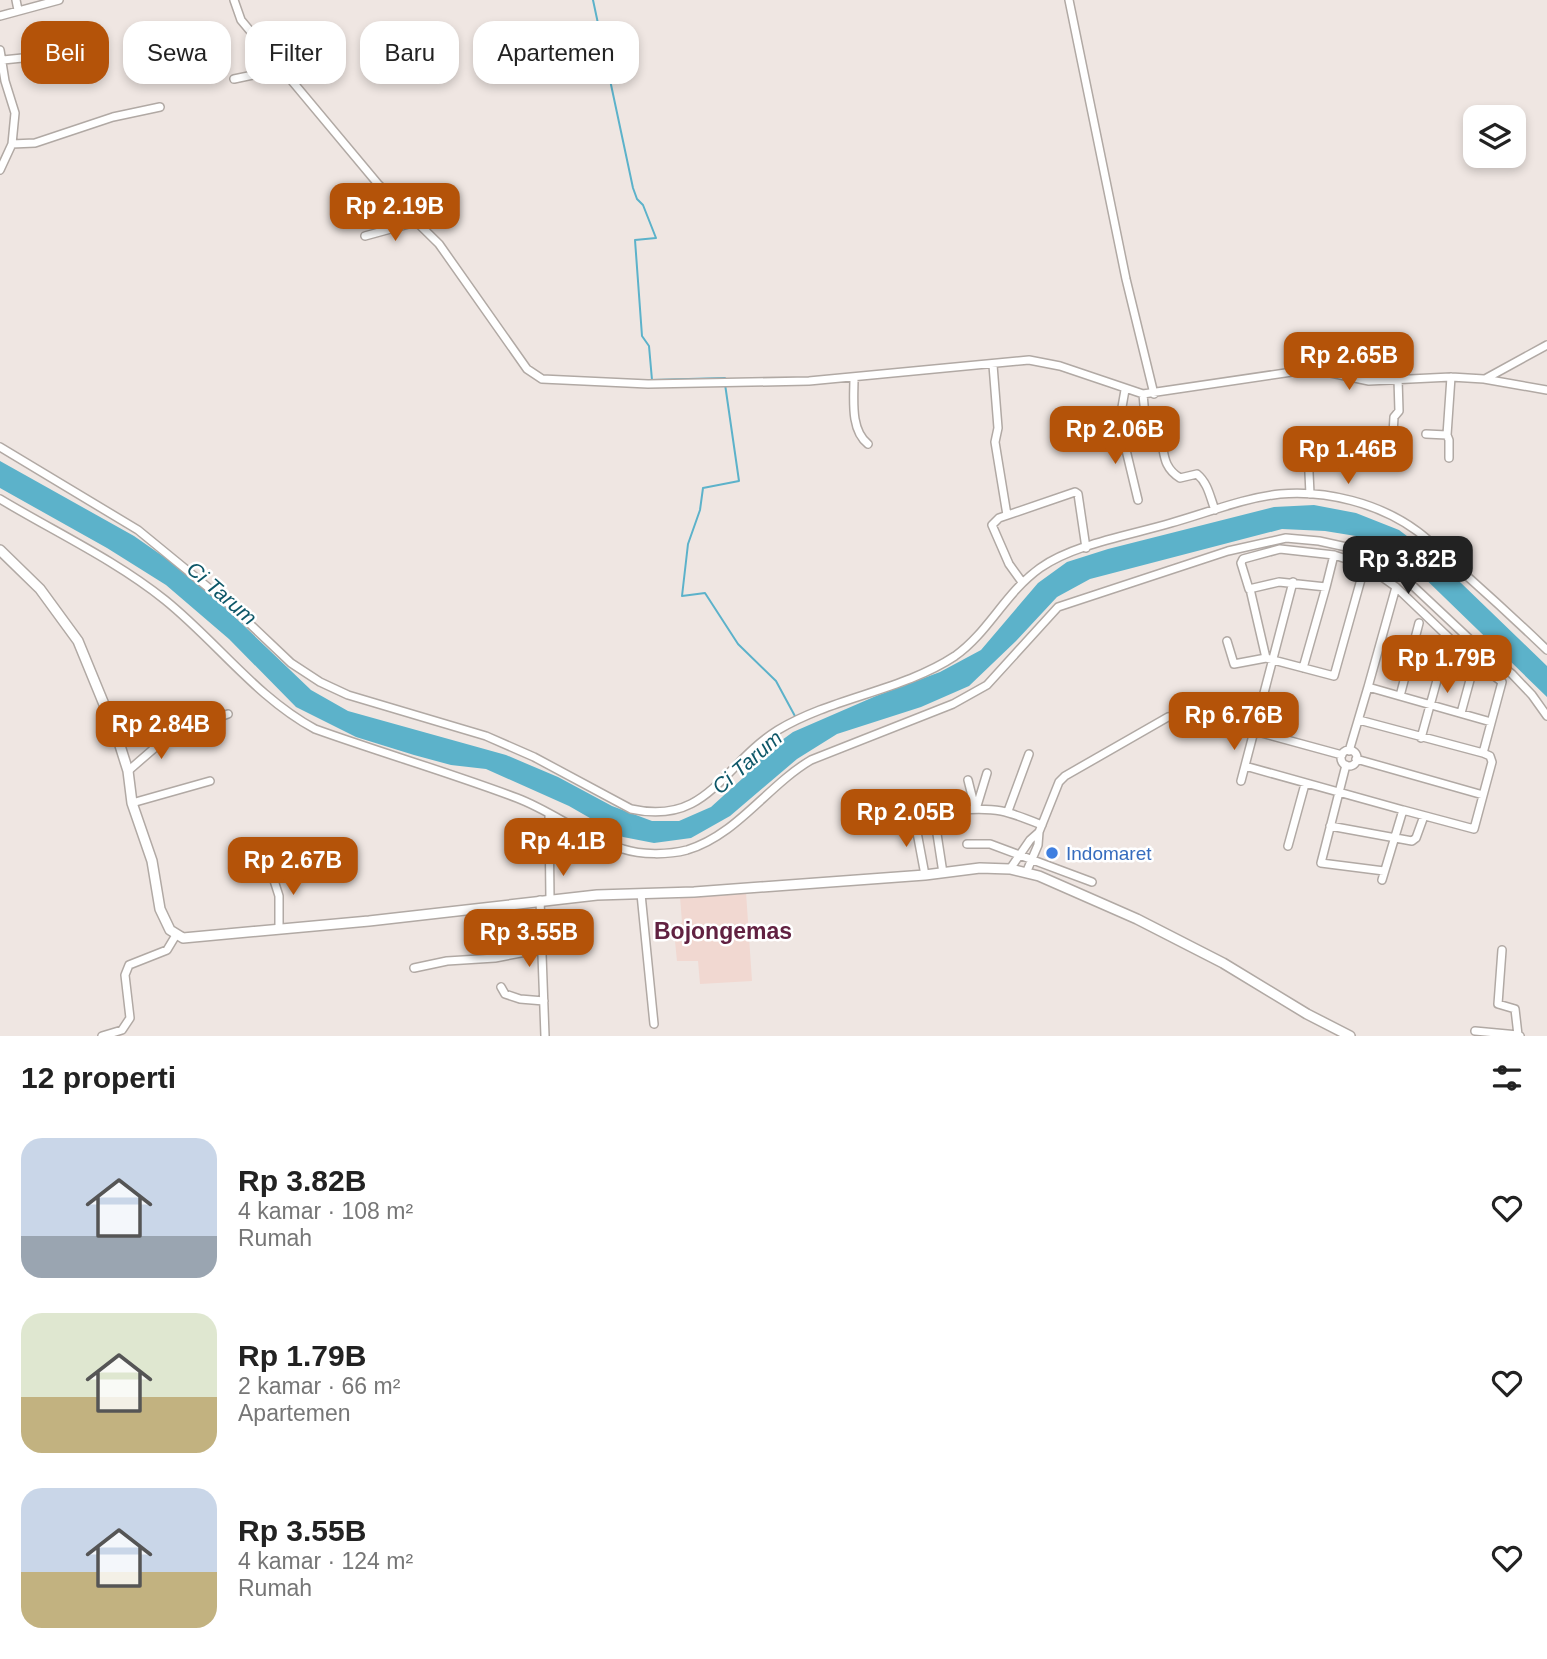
<!DOCTYPE html>
<html lang="id">
<meta charset="utf-8">
<style>
body{margin:0;font-family:Arial,sans-serif;background:#f6f6f6;color:#222;height:100vh;display:flex;flex-direction:column;font-size:26px;white-space:nowrap}
*{box-sizing:border-box;margin:0}
p{font-size:23px;color:#767676}
.icon{flex:none;width:38px;height:38px;fill:none;stroke:currentColor;stroke-width:2;stroke-linecap:round;stroke-linejoin:round}
.map{position:relative;height:1036px;overflow:hidden}
.details{display:flex;flex-direction:column;background:#fff;flex:1}
.details>*{flex:none}
.hud{position:absolute;left:21px;top:21px;width:700px;height:63px;display:flex;gap:14px}
.buttons{position:absolute;left:1463px;top:105px;display:grid;gap:14px}
.buttons a{display:grid;place-items:center;width:63px;height:63px;border-radius:14px;background:#fff;box-shadow:0 4px 10px #0003;font-size:35px}
.price{position:absolute;translate:-50% -60px;padding:0 16px;border-radius:14px;background:#b45309;color:#fff;font-size:23px;line-height:46px;filter:drop-shadow(0 2px 4px #0008)}
.price::after{content:'';position:absolute;left:50%;top:42px;width:21px;height:16px;margin-left:-10px;background:inherit;clip-path:polygon(0 0,100% 0,50% 100%)}
.price.active{background:#222;color:#fff}
ul{padding:0;list-style:none}
li{display:flex;align-items:center;gap:21px;height:175px;padding:0 21px}
li span{display:grid;place-items:center;flex:none;width:196px;height:140px;border-radius:21px;color:#555}
li>.icon{margin-inline-start:auto}
span .icon{width:84px;height:84px;fill:#fffc;stroke-width:1}
li b{font-size:30px}
h2{display:flex;justify-content:space-between;align-items:center;height:84px;padding:0 21px;font-size:30px}
.chip{padding:0 24px;border-radius:21px;background:#fff;box-shadow:0 4px 10px #0003;font-size:24px;line-height:63px}
.chip.active{background:#b45309;color:#fff}
.map>svg:first-child{display:block}
.education{fill:#f1d8d1}
.water{fill:#5cb2ca}
.lines{fill:none;stroke-linecap:round;stroke-linejoin:round}
.stream{stroke:#5cb2ca;stroke-width:2}
.minor-tunnel{stroke:#cfc7c3;stroke-width:7;stroke-dasharray:7 3.5;stroke-linecap:butt}
.minor-casing{stroke:#b1a9a4;stroke-width:10}
.major-casing{stroke:#b1a9a4;stroke-width:12}
.minor{stroke:#fff;stroke-width:7}
.major{stroke:#fff;stroke-width:9}
.shop-dot{fill:#3f7fe0;stroke:#fff;stroke-width:2.5}
.labels{text-anchor:middle;dominant-baseline:central;stroke-width:5;stroke-linejoin:round;paint-order:stroke}
.shop-label{font-size:19px;fill:#366cbe;stroke:#fff;text-anchor:start}
.water-label{font-size:21px;font-style:italic;fill:#0d5768;stroke:#fff}
.quarter-label{font-size:23px;font-weight:bold;fill:#612141;stroke:#fff}
</style>
<div class="map">
<svg width="1547" height="1036" viewBox="0 0 1547 1036">
<rect width="100%" height="100%" fill="#efe6e2"/>
<path class="education" d="M746 892 752 981 700 984 698 961H677L674 931 682 922 680 897Z"/>
<path class="water" d="M0 461 134 536 177 566 217 600 311 690 348 711 506 755 558 777 612 806 652 821H679L711 807 743 778 767 751 793 732 876 696 940 672 981 650 1038 583 1067 562 1108 549 1274 507 1314 505 1356 513 1399 530 1432 555 1547 666V697L1412 566 1368 538 1325 531 1282 529 1090 579 1057 597 1016 641 969 686 921 707 837 734 797 759 730 816 691 838 654 843 623 837 569 806 486 769 451 765 414 755 356 737 296 707 229 639 166 585 107 548 0 488Z"/>
<g class="lines">
<path class="stream" d="M593 0 633 188 637 199 643 205 656 238 635 240 642 336 649 346 652 380 725 378
M725 384 739 481 703 488 700 510 688 544 682 596 705 593 738 644 776 681 796 718"/>
<path class="minor-tunnel" d="M1120 425 1122 407"/>
<defs>
<path id="minor" d="M16 0 18 10
M234 0 241 20 378 184 439 244 527 369 542 379 648 384 809 381 1029 360 1060 366 1143 394 1312 369 1369 381 1451 377 1484 379 1547 390
M1069 0 1126 279 1154 394
M0 16 59 0
M0 50 5 81 15 113 12 144
M3 60 32 57
M234 79 258 74 277 63
M0 170 12 144 35 143 113 117 160 107
M365 236 416 222
M993 365 998 428 995 442 1007 515
M854 378C854 399 850 430 868 444
M1485 379 1547 345
M1143 394 1146 427C1149 430 1153 430 1156 433 1168 443 1157 464 1180 478L1197 474C1208 483 1210 497 1215 510
M1122 407 1125 390
M1120 425 1138 500
M1393 434 1394 417 1399 411 1398 379
M1426 434 1447 435
M0 447 138 530 232 607 291 663 320 682 348 695 486 736 534 757 631 809C708 826 722 765 778 730 833 697 902 691 955 656 988 633 1005 593 1040 568 1074 544 1131 535 1171 523 1207 513 1243 498 1280 494 1326 490 1379 503 1417 531 1435 544 1451 562 1468 577 1495 601 1521 625 1547 650
M1308 452 1310 494
M1449 458V440L1447 435 1451 377
M0 499C55 532 115 560 165 600 217 642 256 697 315 729 382 753 451 773 517 798 554 812 586 839 623 849 641 855 668 855 687 850 737 835 767 786 811 760L953 704 987 685 1058 607 1228 551 1286 538 1319 541 1360 550 1377 557 1396 570 1478 647 1512 674 1532 695 1547 716
M1280 549 1334 555 1326 587 1279 582 1249 589 1241 563 1243 559Z
M1334 555 1365 565 1396 587 1368 687
M1022 582 1009 564 992 525 999 518 1075 492 1078 494 1086 548
M1250 589 1266 658 1334 676 1365 565
M1227 641 1234 664 1266 658
M1303 668 1326 587
M1400 696 1419 623
M1461 713 1473 669
M1203 717 1214 710 1262 702
M1359 720 1483 753 1502 682 1467 655 1396 587
M1421 738 1447 644
M1341 758a8 8 0 1 1 16 0a8 8 0 1 1-16 0Z
M1349 751 1368 687 1491 722
M1356 759 1483 795
M1346 765 1321 863 1384 871
M1245 766 1403 810
M128 771 158 745 182 730 228 714
M968 780 975 808
M1241 781 1293 582
M132 803 210 781
M976 809 987 773
M959 810C998 807 1007 811 1042 825
M1008 811 1029 754
M549 814 550 899
M935 821 943 873
M1330 826 1412 841 1416 838 1424 816
M916 827 925 875
M1039 832 1059 782 1065 776 1168 717 1188 714 1203 717 1342 755
M967 844H990L1092 882
M1288 846 1305 784
M1010 869 1030 840 1039 832 1038 845 1026 873
M271 871 279 896V928
M1382 880 1403 810 1474 829 1492 762 1490 756 1483 753
M641 894 654 1024
M540 900 545 1036
M1502 950 1498 1004 1515 1009 1518 1035 1520 1036
M414 968 447 961 495 958 542 949
M501 987 505 994 520 999 544 1001
M1475 1031 1518 1035
M102 1036 122 1030 130 1018 125 975 129 965 167 950 176 935"/>
<path id="major" d="M0 550 40 589 78 641 117 736 128 771 132 803 152 861 160 909 170 930 183 938 369 921 597 895 694 892 925 875 980 868 1010 869 1039 876 1137 919 1223 963 1307 1014 1350 1036"/>
</defs>
<use href="#minor" class="minor-casing"/>
<use href="#major" class="major-casing"/>
<use href="#minor" class="minor"/>
<use href="#major" class="major"/>
</g>
<circle class="shop-dot" cx="1052" cy="853" r="7"/>
<g class="labels">
<g class="shop-label">
<text x="1066" y="853">Indomaret</text>
</g>
<g class="water-label">
<text transform="translate(222 593) rotate(41)">Ci Tarum</text>
<text transform="translate(747 762) rotate(-41)">Ci Tarum</text>
</g>
<g class="quarter-label">
<text x="723" y="931">Bojongemas</text>
</g>
</g>
</svg>
<div class="buttons">
<a><svg class="icon" aria-label="layers" viewBox="0 0 24 24"><path d="M12 4l9 5-9 5-9-5zM3 14l9 5 9-5"/></svg></a>
</div>
<b class="price" style="left:395px;top:243px">Rp 2.19B</b>
<b class="price" style="left:1349px;top:392px">Rp 2.65B</b>
<b class="price" style="left:1115px;top:466px">Rp 2.06B</b>
<b class="price" style="left:1348px;top:486px">Rp 1.46B</b>
<b class="price active" style="left:1408px;top:596px">Rp 3.82B</b>
<b class="price" style="left:1447px;top:695px">Rp 1.79B</b>
<b class="price" style="left:1234px;top:752px">Rp 6.76B</b>
<b class="price" style="left:161px;top:761px">Rp 2.84B</b>
<b class="price" style="left:906px;top:849px">Rp 2.05B</b>
<b class="price" style="left:563px;top:878px">Rp 4.1B</b>
<b class="price" style="left:293px;top:897px">Rp 2.67B</b>
<b class="price" style="left:529px;top:969px">Rp 3.55B</b>
<div class="hud">
<a class="chip active">Beli</a>
<a class="chip">Sewa</a>
<a class="chip">Filter</a>
<a class="chip">Baru</a>
<a class="chip">Apartemen</a>
</div>
</div>
<section class="details">
<h2>12 properti<svg class="icon" aria-label="filters" viewBox="0 0 24 24"><path d="M4 7h16M4 17h16"/><circle cx="9" cy="7" r="2"/><circle cx="15" cy="17" r="2"/></svg></h2>
<ul>
<li><span style="background:linear-gradient(#c9d6e8 70%,#9aa5b1 0)"><svg class="icon" aria-label="home" viewBox="0 0 24 24"><path d="M3 11l9-7 9 7M6 9v11h12V9"/></svg></span><div><b>Rp 3.82B</b><p>4 kamar · 108 m²</p><p>Rumah</p></div><svg class="icon" aria-label="heart" viewBox="0 0 24 24"><path d="M12 20l-8-8c-3-5 5-10 8-4 3-6 11-1 8 4z"/></svg></li>
<li><span style="background:linear-gradient(#dfe7d0 60%,#c2b280 0)"><svg class="icon" aria-label="home" viewBox="0 0 24 24"><path d="M3 11l9-7 9 7M6 9v11h12V9"/></svg></span><div><b>Rp 1.79B</b><p>2 kamar · 66 m²</p><p>Apartemen</p></div><svg class="icon" aria-label="heart" viewBox="0 0 24 24"><path d="M12 20l-8-8c-3-5 5-10 8-4 3-6 11-1 8 4z"/></svg></li>
<li><span style="background:linear-gradient(#c9d6e8 60%,#c2b280 0)"><svg class="icon" aria-label="home" viewBox="0 0 24 24"><path d="M3 11l9-7 9 7M6 9v11h12V9"/></svg></span><div><b>Rp 3.55B</b><p>4 kamar · 124 m²</p><p>Rumah</p></div><svg class="icon" aria-label="heart" viewBox="0 0 24 24"><path d="M12 20l-8-8c-3-5 5-10 8-4 3-6 11-1 8 4z"/></svg></li>
</ul>
</section>
